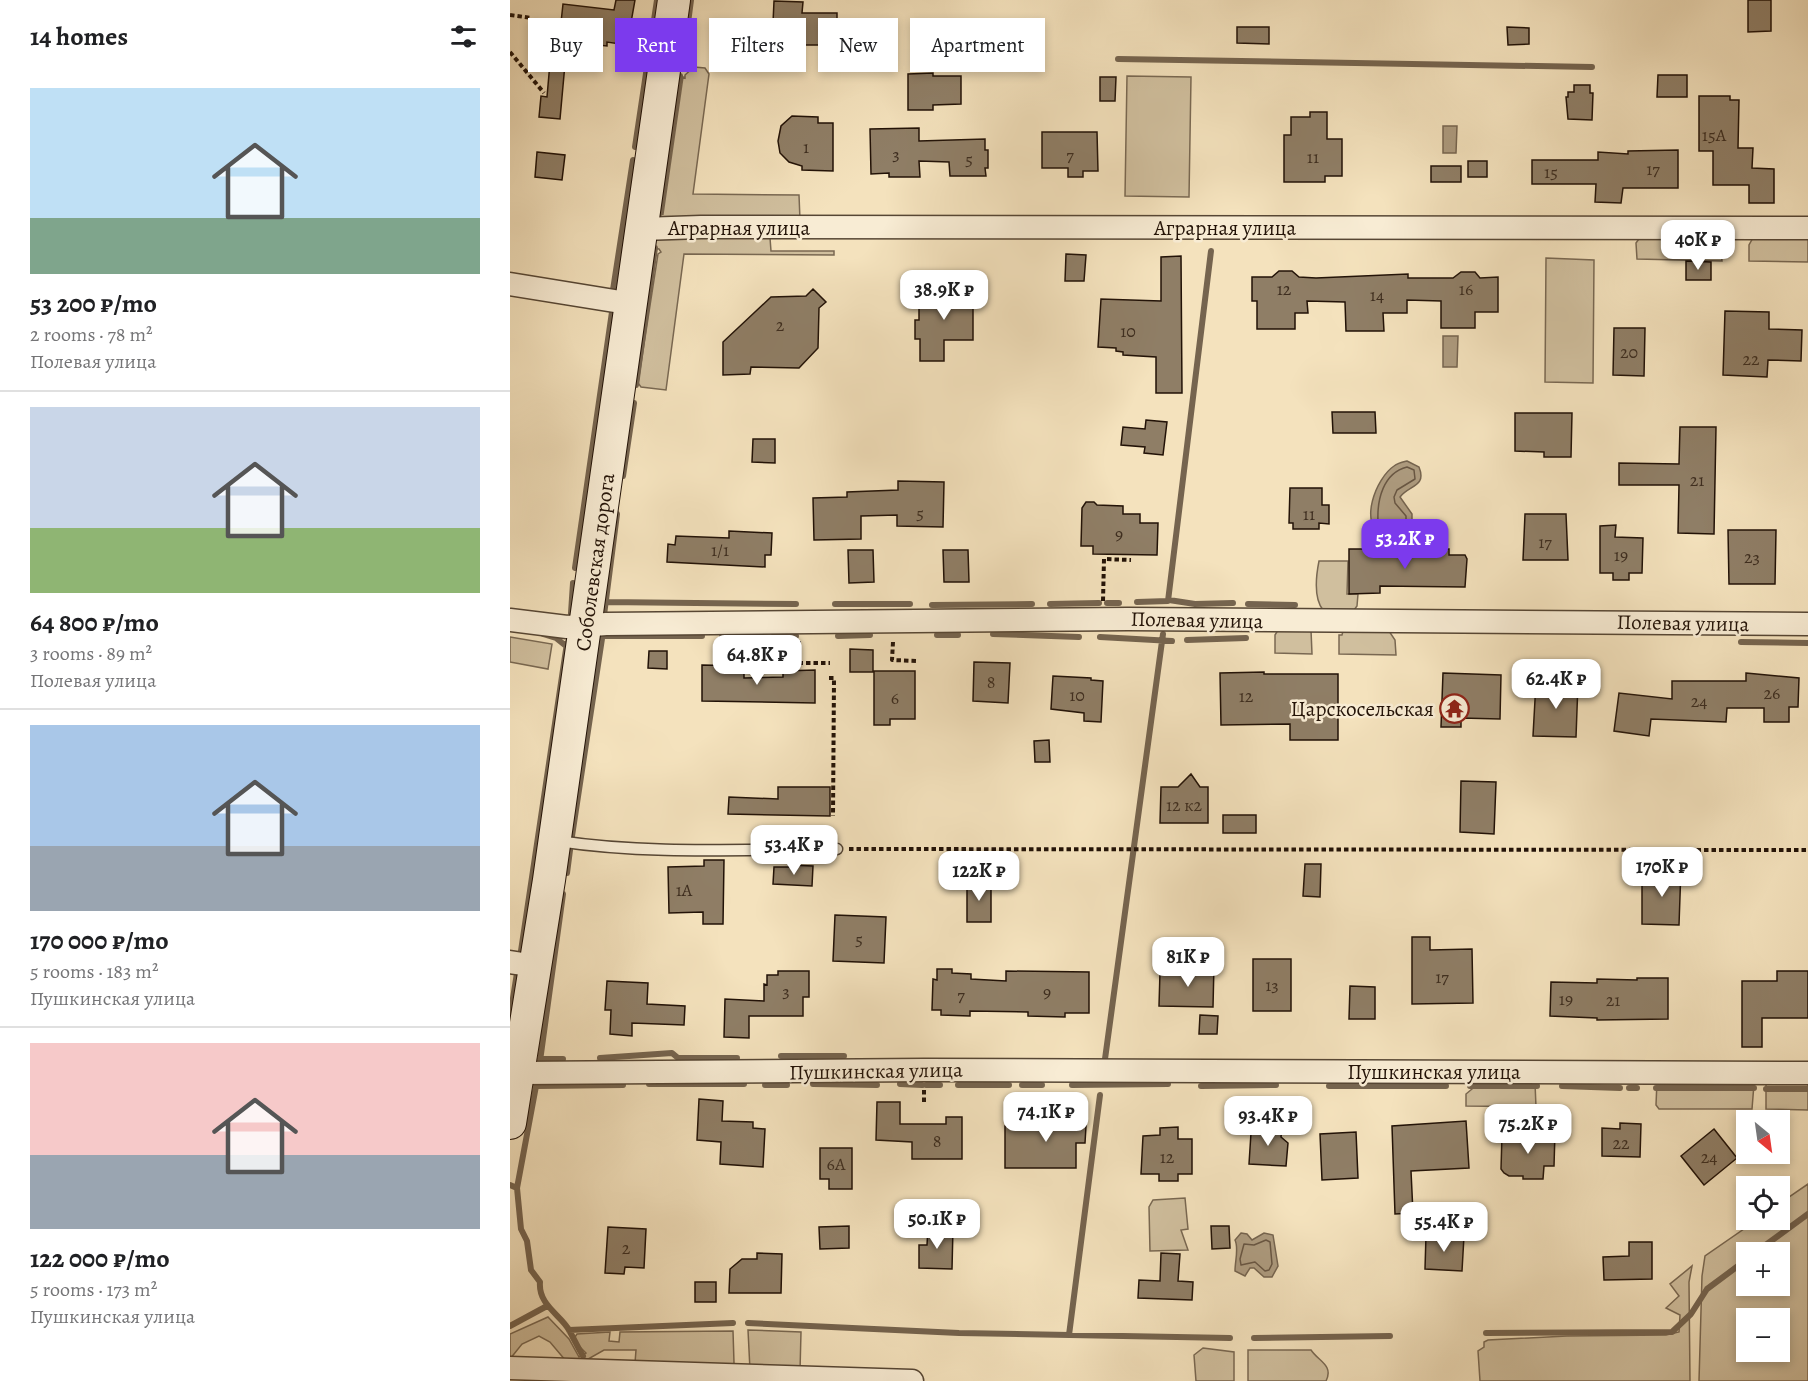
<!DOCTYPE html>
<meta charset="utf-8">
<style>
body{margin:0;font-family:Alegreya,serif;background:#f2f2f2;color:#202124;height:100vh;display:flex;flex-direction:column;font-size:22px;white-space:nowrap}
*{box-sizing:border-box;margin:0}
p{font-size:20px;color:#757577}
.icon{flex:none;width:33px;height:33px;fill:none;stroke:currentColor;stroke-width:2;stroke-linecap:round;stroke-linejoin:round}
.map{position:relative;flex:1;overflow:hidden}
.details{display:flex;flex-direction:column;background:#fff;width:510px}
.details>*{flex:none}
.hud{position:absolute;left:18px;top:18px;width:570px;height:54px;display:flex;gap:12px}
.needle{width:39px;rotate:151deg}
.fabs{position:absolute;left:1226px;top:1110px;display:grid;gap:12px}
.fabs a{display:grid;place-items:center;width:54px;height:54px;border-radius:0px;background:#fff;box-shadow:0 3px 9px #0003;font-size:30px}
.price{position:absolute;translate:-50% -51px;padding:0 14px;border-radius:12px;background:#fff;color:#222;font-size:20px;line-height:39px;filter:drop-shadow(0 2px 3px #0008)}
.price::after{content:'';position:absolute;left:50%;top:36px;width:18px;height:14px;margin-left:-9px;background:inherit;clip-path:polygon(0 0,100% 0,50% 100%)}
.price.selected{background:#7c3aed;color:#fff}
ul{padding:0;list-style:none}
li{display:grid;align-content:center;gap:12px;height:318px;padding:0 30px}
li+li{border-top:2px solid #e0e0e0}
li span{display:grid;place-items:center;height:186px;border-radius:0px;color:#555}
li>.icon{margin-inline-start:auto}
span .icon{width:108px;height:108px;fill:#fffc;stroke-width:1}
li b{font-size:26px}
h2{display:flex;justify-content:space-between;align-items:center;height:72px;padding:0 30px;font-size:26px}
.chip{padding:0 21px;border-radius:0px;background:#fff;box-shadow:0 3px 9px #0003;font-size:21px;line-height:54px}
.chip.selected{background:#7c3aed;color:#fff}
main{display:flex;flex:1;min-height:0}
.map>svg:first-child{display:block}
.green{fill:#d0bf9e;stroke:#796852;stroke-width:1.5;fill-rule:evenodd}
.water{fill:#ad9b7f;stroke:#75644f;stroke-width:1.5}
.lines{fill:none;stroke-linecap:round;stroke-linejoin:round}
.shore{stroke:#685643;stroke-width:1.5}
.stream{stroke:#75644f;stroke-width:6}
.building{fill:#8f7e66;stroke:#221207;stroke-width:1.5}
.lane-casing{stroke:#564634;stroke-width:13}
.street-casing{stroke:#564634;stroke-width:25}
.secondary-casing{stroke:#221207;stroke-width:34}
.path{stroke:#221207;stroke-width:4;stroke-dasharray:4.5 3;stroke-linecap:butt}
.lane{stroke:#f8ecd4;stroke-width:10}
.street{stroke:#f8ecd4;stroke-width:22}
.secondary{stroke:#f8ecd4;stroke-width:32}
.labels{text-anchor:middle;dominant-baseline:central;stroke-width:5;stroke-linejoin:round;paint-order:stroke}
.number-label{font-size:18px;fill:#3d2d1f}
.street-label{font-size:21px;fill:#221207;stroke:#f8ecd4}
.poi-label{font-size:21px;fill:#221207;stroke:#f8ecd4;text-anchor:end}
</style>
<main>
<section class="details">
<h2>14 homes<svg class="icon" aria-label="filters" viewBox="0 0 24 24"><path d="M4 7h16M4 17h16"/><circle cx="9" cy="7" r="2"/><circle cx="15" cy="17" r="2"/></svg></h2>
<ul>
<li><span style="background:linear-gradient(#bfe0f5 70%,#7fa58c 0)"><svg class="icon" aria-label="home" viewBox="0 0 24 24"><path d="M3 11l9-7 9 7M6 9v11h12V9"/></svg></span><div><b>53 200 ₽/mo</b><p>2 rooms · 78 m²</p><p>Полевая улица</p></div></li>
<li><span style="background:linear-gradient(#c9d6e8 65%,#8fb573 0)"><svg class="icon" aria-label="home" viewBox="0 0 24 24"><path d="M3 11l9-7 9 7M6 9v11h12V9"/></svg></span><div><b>64 800 ₽/mo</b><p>3 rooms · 89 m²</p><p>Полевая улица</p></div></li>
<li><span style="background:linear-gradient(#a9c7e8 65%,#9aa5b1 0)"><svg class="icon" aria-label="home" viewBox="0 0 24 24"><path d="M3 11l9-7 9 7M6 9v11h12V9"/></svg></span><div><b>170 000 ₽/mo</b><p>5 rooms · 183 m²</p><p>Пушкинская улица</p></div></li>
<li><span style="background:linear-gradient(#f6c9c9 60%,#9aa5b1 0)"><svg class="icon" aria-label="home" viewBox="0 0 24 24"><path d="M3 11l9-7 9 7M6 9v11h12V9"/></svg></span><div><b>122 000 ₽/mo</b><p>5 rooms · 173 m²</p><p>Пушкинская улица</p></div></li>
</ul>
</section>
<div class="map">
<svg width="1298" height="1381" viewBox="0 0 1298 1381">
<rect width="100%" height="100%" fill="#f4e2bd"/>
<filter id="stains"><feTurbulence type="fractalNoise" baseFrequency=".00333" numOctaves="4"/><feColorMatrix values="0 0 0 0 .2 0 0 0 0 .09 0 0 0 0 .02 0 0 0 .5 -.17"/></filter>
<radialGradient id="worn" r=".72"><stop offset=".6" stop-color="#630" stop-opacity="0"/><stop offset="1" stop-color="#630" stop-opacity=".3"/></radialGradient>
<path class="green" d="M184 67 195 68 199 74 183 194 289 195 290 220 152 218 148 213 153 214 173 77 175 78V75Z
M617 76 681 77 679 197 615 196Z
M1131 236 1210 238 1212 261 1127 259 1126 243Z
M1244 236H1298V262L1239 261V245Z
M149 237 260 238 261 251H324V255L174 254 156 390 131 387 128 383 148 254 151 252 149 249 142 248 144 240Z
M1036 258 1084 260 1083 383 1035 382Z
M809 561H838L837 594H848L847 606 844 610H813C803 597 806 576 809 561Z
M768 630H801L802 654 765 653V635Z
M833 631H879L885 640 886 655 829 654V635H832Z
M0 637 42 644 38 669 0 662Z
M1240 1079 1244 1084 1242 1109H1149L1146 1105 1147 1081Z
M1298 1079V1110L1256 1109V1084Z
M958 1082 1025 1083 1026 1107 956 1106V1094L962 1089 961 1084Z
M1298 1184V1381H1189L1192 1276 1195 1256 1247 1220H1269V1204ZM1236 1252H1269V1286H1236ZM1236 1318H1269V1352H1236Z
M675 1198 678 1229 671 1230 678 1250 640 1251 639 1207 643 1200Z
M1182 1266 1179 1282 1180 1381H970L968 1351 974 1347V1342L978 1340 1057 1336 1156 1335 1169 1332 1170 1315 1156 1308 1169 1296 1160 1284Z
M38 1317 59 1339 69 1357 76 1353 63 1340 67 1334 100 1332 99 1341 109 1342 110 1332 223 1331 224 1363 217 1369 125 1363 126 1350H94L73 1362 56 1361 40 1342 29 1336 12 1344 0 1359V1334Z
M238 1330 291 1332 290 1371 240 1370Z
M693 1348 724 1352V1381H686L684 1355Z
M738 1350H801C808 1361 824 1365 816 1381H738Z"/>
<path class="water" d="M933 126H947L946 153H933Z
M933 336H948L947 367H933Z
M897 461 909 467C917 487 899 485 890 497L902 514V529L892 538C887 538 878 539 873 537 848 524 866 478 884 466 888 463 893 462 897 461Z
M731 1233 737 1234 742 1240 754 1233 763 1235 768 1266 762 1277H754L744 1268H740L735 1276 725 1271C725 1261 729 1248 725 1240Z"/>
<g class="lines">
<path class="shore" d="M897 467 904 470 905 479 887 490 884 497 885 503 896 516V527L891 532H877L868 521C867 500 873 473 897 467Z
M756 1240 760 1242 762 1264 759 1270 755 1271 745 1262 731 1265 730 1259 734 1244 744 1245Z"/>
<path class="stream" d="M174 53 181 0
M608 59 1082 67
M125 147 147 0
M150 213 170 76
M103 290 123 160
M126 385 145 248
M113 476 124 403
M65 568 102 312
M659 600 685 604 723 603
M95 602 286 604
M627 602 658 601 701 251
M597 603H609
M325 604H400
M540 604 589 603
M738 604 785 605
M422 605 522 604
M61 613 63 583
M94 615 107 514
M33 634 46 638 56 646
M483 634 569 637
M427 635H448
M91 636H192
M264 636H286
M328 636 360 635
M212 637 250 636
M590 637 662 641
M677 640 736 638
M1231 642 1298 643
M62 836 93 632
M57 873 60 850
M11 951 57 643
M0 1017 7 973
M271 1056H334
M90 1058 162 1053 168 1058H227
M30 1059H53
M595 1059 653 634
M30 1061 53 894
M139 1084H234
M303 1084 367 1085
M390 1084 412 1085
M255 1085H277
M416 1085H430
M448 1085H499
M512 1085H532
M562 1085 658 1084
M691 1086 766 1085
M819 1086H936
M960 1086H1027
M1052 1086 1110 1088
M1119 1088H1127
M1146 1088H1244
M1256 1089H1298
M0 1185 7 1188 11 1229 17 1241 21 1270 30 1282C28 1305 51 1315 59 1330 64 1339 68 1348 73 1356
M7 1188 26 1086 113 1085
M1246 1252 1298 1214
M238 1323 449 1333 720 1338
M0 1326 37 1306
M59 1330 223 1323
M976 1333 1162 1332 1181 1314 1197 1289 1236 1260
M559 1335 590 1095
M744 1338 880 1336"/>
</g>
<path class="building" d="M106 0H125L117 45 97 42V46L49 41 53 4 104 10Z
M1238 0H1261V31L1238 32Z
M264 1 293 2 292 13H327V45H262Z
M727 27H759V44L727 43Z
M997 27 1019 28V44L998 45Z
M41 51 56 53 50 119 29 117 31 96 37 97Z
M423 73V76H451V104L423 105V110H398V74Z
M1148 75H1177V97H1147Z
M590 77H606L605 101H590Z
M1064 85H1080V93H1083L1082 120 1058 119 1056 97H1058V92H1064Z
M1189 96H1220V100H1229L1228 148H1243L1242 168 1264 169V203H1239V185H1203V151H1189Z
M800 112H817V139H832V176H815V182H774V135H781V117H800Z
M282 116 308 117V123H323V171L292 170V166L279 162 270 153 268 141 271 126Z
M409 128V141L475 139V150H478V168H475L476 176H440L439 162 409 161 410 177H379V173L361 174 360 129Z
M532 132H587L588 171H573V177H558V168H532Z
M1168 150V188H1113L1111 203 1085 202 1086 184H1022V160H1088V152L1118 154V151Z
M27 152 55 155 52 180 25 177Z
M958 161H977V177H958Z
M921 166H951V182H921Z
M556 254 576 255 574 281H555Z
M671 256 672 393H646V357L613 355V352L606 351V348L588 347 591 299 651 301V257Z
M1176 261 1201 262V280H1176Z
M769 271H782L789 277 806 278 898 274V278H943L951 272H965L970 278 988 277V312H965V328H931V301L897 300V313H873L874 331H836L835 302 797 301 798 313H785V329H747V301H742V277H762Z
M303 289 316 302 309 308 308 348 289 368 241 367 240 374 213 375V342L261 297 296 296Z
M413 289H463V340H434V361H410V339H405V320H409V301H413Z
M1215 311 1259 312V329L1292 330 1291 361 1258 360 1257 377 1213 375Z
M1104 328H1135L1134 376 1103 375Z
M822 412H865L866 433H823Z
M1005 413H1062L1061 457H1034V452L1005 451Z
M636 420 657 422 653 455 634 453 635 447 611 445 613 427 635 429Z
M1170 427H1206L1204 534 1168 533 1169 485H1109V463L1169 464Z
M243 439H265V463L242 462Z
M388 481 434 482 433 527 387 526V515L351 516V539L304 540 303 498 337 497V492L388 490Z
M780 488H812V505H819V524L809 523V529H783V523H779Z
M576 502H584L587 505 613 506V514H630V523H648L647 555 583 554V546H571L572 508Z
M1015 514H1056L1058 560H1013Z
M1106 525 1105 537 1133 538 1132 573H1119V580H1103V573H1090V526Z
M1218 530H1266L1265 584H1219Z
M219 531 262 533 261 555H255V567L157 562 158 544 165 545 166 536 219 538Z
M839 549H870V554H904V549H939V555H955L957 559 955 587 870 586V593L839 594Z
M338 550H363L364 582 339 583Z
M433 550H458L459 582H434Z
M340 649 363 650V672H340Z
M139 651H157V669L138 668Z
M464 662 500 663 498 703 463 701Z
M192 665 234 666V678L273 677V671L305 670V703L192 701Z
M364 671H405V719H380V725H364Z
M754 672V674H828V740H780V724L711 725 710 673Z
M933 673 991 675 990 719 951 718V727H931Z
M1236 673 1289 678 1288 707H1279V722H1254V708H1217L1216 722 1141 719 1139 736 1104 731 1109 693 1162 699V681H1236Z
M543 676 581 678V680L593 681 591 722 574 721V713L541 709Z
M1026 682 1068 683 1066 737 1023 736Z
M539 740 540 762H525L524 741Z
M681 774 690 787H698V823H650L651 787H668Z
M951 781 986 782 984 834 950 832Z
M268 787H320V816L218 814 219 797 268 799Z
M713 815H746V833H713Z
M194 860H214L213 924H193V912L159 913 158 867 194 866Z
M795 864H811L810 897 793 896Z
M279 865 303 866 302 886 263 884 264 867H279Z
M1152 867 1171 868 1169 925 1132 924V875H1152Z
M457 881H481V922H457Z
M325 915 376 917 374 963 323 961Z
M902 937H920V950L962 949 963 1003 902 1004Z
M743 959H781V1011H743Z
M689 964H704L703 1007 649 1006 650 972 689 973Z
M427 969H442V973L461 974V979L496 981V971L579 972V1013H555V1017L518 1016V1012L460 1011V1016L431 1015V1010H422L423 979 427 980Z
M268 971H299V997H293V1016H239V1038L214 1037 215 999 254 1001V984L257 985V975H268Z
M1267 971H1298V1018H1252V1047H1232V981H1267Z
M1127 978H1158V1019L1087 1020V1018L1040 1016 1041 982 1087 983V979L1127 980Z
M97 981 138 983 137 1004 175 1006 174 1025 122 1023V1036L100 1034 101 1010H95Z
M840 986 865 987V1019H839Z
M690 1015 708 1016 707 1034H689Z
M189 1099 213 1101 212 1121 243 1122V1128L255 1129 253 1167 210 1164 211 1142 187 1140Z
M367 1102H390V1124H436V1117H452V1159H402V1142L366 1140Z
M555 1108 577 1109 575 1143H566V1168H495V1126H554Z
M956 1121 959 1168 901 1171 903 1213 885 1214 882 1126Z
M1110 1123 1131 1124 1130 1157 1092 1156V1128L1110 1129Z
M758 1125 772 1129 771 1137 778 1143 776 1166 739 1164 741 1133Z
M668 1127V1139H682V1174H668V1181H649V1174H631L633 1136 650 1135V1128Z
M1204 1129 1227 1158 1194 1185 1171 1156Z
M1026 1131 1045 1132 1044 1166H1034L1033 1179H1013V1176H999L994 1173 991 1169 992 1135 1025 1136Z
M846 1132 848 1178 812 1180 810 1134Z
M310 1148H342V1189H319V1179H310Z
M339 1226V1248L310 1249 309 1227Z
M701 1226H719L720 1248 702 1249Z
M98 1227 136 1229 134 1268 115 1267 114 1274 95 1273Z
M418 1228H443L442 1269 409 1268V1245H417Z
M916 1235 954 1236 952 1271 915 1269Z
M1119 1242H1142V1279L1094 1280 1093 1257 1119 1256Z
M247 1253 272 1254 271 1293H219L220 1269 232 1259H247Z
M651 1253 670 1254 668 1281 683 1282 682 1300 628 1298 629 1280 650 1281Z
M185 1282H206V1302H185Z"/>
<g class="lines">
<defs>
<path id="lane" d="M48 841C140 855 235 849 327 849"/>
<path id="street" d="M132 229 191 227 1298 228
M0 284 123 304
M0 620 57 627 96 624 618 619 1298 624
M0 962 26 966
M10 1073 415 1070 1298 1073
M0 1368 402 1381"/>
<path id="secondary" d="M0 1123 39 880 164 0"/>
</defs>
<use href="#lane" class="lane-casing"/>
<use href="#street" class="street-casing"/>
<use href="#secondary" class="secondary-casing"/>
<path class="path" d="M0 15 22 18
M0 52 34 93
M593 601 594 559 621 560
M289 641 288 663H320
M383 642 382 660 408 661
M319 678H324L323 816
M339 849 1298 850
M414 1102V1090"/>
<use href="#lane" class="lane"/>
<use href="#street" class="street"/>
<use href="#secondary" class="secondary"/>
</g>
<defs>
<symbol id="temple-ring" viewBox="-11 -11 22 22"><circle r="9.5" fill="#f8ecd4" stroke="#8f2418" stroke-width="1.5"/><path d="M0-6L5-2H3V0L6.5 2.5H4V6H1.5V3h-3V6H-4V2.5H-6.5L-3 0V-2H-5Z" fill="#8f2418"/></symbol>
</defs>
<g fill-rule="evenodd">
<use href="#temple-ring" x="928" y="692" width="33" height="33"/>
</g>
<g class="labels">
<g class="number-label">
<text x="1204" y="135">15А</text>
<text x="296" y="147">1</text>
<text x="386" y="154">3</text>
<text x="560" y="155">7</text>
<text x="803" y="157">11</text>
<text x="459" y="159">5</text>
<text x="1143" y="169">17</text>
<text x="1041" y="172">15</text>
<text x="774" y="289">12</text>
<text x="956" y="289">16</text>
<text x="867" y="295">14</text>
<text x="270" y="325">2</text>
<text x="618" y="331">10</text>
<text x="1119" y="352">20</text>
<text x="1241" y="359">22</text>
<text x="1187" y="480">21</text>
<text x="410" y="513">5</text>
<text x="799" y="514">11</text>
<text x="609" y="534">9</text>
<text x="1035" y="542">17</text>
<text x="210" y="550">1/1</text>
<text x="1111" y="555">19</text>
<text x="1242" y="557">23</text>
<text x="481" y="682">8</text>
<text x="1262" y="693">26</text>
<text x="567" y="695">10</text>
<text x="736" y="696">12</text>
<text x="385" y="698">6</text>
<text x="1189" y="701">24</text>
<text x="674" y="805">12 к2</text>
<text x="174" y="890">1А</text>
<text x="349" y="939">5</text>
<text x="932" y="977">17</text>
<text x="762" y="985">13</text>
<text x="276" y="991">3</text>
<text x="537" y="992">9</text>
<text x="451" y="995">7</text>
<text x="1056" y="999">19</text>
<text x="1103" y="1000">21</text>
<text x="427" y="1141">8</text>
<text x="1111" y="1143">22</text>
<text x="657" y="1157">12</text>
<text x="1199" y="1157">24</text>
<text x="326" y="1164">6А</text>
<text x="116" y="1248">2</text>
</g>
<g class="street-label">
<text x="229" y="228">Аграрная улица</text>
<text x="715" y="228">Аграрная улица</text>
<text transform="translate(85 562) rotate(-82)">Соболевская дорога</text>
<text transform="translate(687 620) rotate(1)">Полевая улица</text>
<text transform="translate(1173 623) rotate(1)">Полевая улица</text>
<text transform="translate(366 1071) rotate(-1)">Пушкинская улица</text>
<text x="924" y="1072">Пушкинская улица</text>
</g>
<g class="poi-label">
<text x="924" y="709">Царскосельская</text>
</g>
</g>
<rect width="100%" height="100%" filter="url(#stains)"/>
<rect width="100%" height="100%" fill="url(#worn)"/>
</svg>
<div class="fabs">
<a><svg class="needle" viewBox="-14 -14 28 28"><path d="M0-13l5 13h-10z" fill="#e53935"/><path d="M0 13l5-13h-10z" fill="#757577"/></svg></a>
<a><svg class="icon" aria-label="locate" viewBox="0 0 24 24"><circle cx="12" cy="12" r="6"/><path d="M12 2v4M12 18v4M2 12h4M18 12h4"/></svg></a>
<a>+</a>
<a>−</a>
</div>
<b class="price" style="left:1188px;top:271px">40K ₽</b>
<b class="price" style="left:434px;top:321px">38.9K ₽</b>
<b class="price selected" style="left:895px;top:570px">53.2K ₽</b>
<b class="price" style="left:247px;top:686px">64.8K ₽</b>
<b class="price" style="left:1046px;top:710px">62.4K ₽</b>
<b class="price" style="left:284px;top:876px">53.4K ₽</b>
<b class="price" style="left:1152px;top:898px">170K ₽</b>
<b class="price" style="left:469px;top:902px">122K ₽</b>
<b class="price" style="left:678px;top:988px">81K ₽</b>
<b class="price" style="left:536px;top:1143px">74.1K ₽</b>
<b class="price" style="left:758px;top:1147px">93.4K ₽</b>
<b class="price" style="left:1018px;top:1155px">75.2K ₽</b>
<b class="price" style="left:427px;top:1250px">50.1K ₽</b>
<b class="price" style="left:934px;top:1253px">55.4K ₽</b>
<div class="hud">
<a class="chip">Buy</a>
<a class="chip selected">Rent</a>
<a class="chip">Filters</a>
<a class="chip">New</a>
<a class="chip">Apartment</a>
</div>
</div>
</main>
